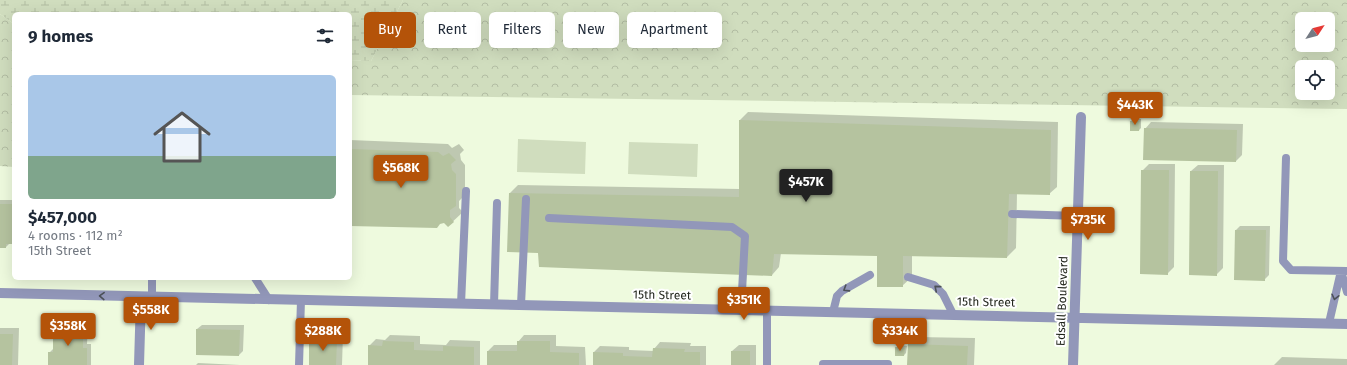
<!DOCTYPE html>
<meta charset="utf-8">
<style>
body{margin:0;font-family:"Fira Sans",sans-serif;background:#f2f2f3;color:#1f2937;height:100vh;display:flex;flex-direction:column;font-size:15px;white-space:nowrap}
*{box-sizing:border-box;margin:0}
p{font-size:13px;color:#747a83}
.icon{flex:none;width:22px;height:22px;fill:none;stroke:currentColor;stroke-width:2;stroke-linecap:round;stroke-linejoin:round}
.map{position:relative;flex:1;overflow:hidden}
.drawer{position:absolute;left:12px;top:12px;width:340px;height:268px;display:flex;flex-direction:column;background:#fff;border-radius:6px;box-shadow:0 4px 16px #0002}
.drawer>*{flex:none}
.top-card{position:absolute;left:364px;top:12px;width:380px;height:36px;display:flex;gap:8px}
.needle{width:26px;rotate:54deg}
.tools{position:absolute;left:1295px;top:12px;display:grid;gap:8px}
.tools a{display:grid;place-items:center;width:40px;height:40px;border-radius:6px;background:#fff;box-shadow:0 4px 16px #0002;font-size:20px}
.price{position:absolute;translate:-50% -34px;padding:0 9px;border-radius:4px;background:#b45309;color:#fff;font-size:13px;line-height:26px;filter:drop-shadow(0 1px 2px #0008)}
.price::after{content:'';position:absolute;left:50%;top:24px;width:12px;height:9px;margin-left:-6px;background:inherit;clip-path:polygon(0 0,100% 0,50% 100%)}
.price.selected{background:#222;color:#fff}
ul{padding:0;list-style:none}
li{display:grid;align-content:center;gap:8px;height:212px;padding:0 16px}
li span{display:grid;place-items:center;height:124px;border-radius:6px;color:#555}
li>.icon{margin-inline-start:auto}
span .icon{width:72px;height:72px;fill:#fffc;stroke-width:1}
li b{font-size:17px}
h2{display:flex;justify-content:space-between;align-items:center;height:48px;padding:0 16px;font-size:17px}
.chip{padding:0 14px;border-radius:6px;background:#fff;box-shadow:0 4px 16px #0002;font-size:14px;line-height:36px}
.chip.selected{background:#b45309;color:#fff}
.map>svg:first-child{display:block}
.forest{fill:url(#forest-crowns);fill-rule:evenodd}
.wetland{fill:url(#wetland-marsh)}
.pitch{fill:#d0ddbe}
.shadow{fill:#0003}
.building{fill:#b5c39f}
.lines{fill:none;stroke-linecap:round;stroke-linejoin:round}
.service{stroke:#9297b9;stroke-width:8}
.minor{stroke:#9297b9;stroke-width:10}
.oneway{stroke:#4c5158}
.labels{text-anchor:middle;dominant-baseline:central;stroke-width:4;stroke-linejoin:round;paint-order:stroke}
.street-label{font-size:12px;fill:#1e2218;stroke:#fff}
</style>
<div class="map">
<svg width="1347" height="365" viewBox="0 0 1347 365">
<defs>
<pattern id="forest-crowns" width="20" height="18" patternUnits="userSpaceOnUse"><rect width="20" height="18" fill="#d0ddbe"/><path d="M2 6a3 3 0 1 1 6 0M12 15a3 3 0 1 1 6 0" fill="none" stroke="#b2bda3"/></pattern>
<pattern id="wetland-marsh" width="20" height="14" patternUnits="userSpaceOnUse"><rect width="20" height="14" fill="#d0ddbe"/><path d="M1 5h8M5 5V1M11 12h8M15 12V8" fill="none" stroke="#b2bda3"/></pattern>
</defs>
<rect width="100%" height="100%" fill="#eefade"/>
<path class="forest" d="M403 0H1347V109L350 95V60L371 61ZM1302 19H1328V45H1302ZM1302 67H1328V93H1302Z
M0 14 14 24V167L0 166Z"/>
<path class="wetland" d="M0 0H403L371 61 350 60V14H14V24L0 14Z"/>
<path class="pitch" d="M518 139 586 142 585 174 517 172Z
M629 142 698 144 697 177 628 174Z"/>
<path class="shadow" d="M748 112 1058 122 1057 187 1049 194 1017 193 1016 248 1007 257 912 255V277L902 286 878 255 781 253 779 267 772 275 539 252 510 193 518 185 740 189V120Z
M1133 119H1141V128L1139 130 1131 121Z
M1151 122 1243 124 1242 155 1236 161 1145 129Z
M350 140 448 144 452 148 459 144 464 150 460 154 461 160 465 165V195L459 201V208L463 212 448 226 444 222 350 225Z
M1149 164H1175L1174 267 1167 274 1142 171Z
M1198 165H1224L1223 268 1216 275 1191 171Z
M0 200H14V243H10L6 247H0Z
M1240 226H1270L1269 275 1264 280 1236 230Z
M59 323H88L87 344H91V365H49V353L54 348V327Z
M202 325H244L243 351 239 355 197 329Z
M0 328H19L18 365H0Z
M317 333 343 334 342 365H310V340Z
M390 335 420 336V344L446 345 450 340 480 341V365H369V346L376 339 385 340Z
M524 335H556V346L585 347 586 365H488V351L494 345H518V342Z
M916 337 975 338 974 365H908L909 345Z
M660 342 691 343 690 346H706V365H594V352L600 346 629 347V350L654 351V349Z
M739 345H756V365H732V351Z
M898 345 907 346 906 353 904 355 896 348Z
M1282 357 1347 359V365H1274Z
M198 363 240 365H196Z"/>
<path class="building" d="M739 120 1051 130 1050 195 1009 194 1007 258 903 256V287H877V256L774 254 772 276 539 267 538 253 507 252 509 193 739 197Z
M1130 121H1140L1139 131H1130Z
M1144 128 1237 130 1236 162 1143 160Z
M350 149 438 152 443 156 449 153 456 160 451 164 452 170 456 174V206L450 210V217L454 222 448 227 444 223 440 224 437 228 350 226Z
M1141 170H1169L1168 275 1140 274Z
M1190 171H1218L1217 276 1189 275Z
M0 204H14V244H6V248H0Z
M1235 230H1266L1265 281 1234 280Z
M53 327H83V348H87V365H48V352H53Z
M196 329 240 330 239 356 196 355Z
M0 334H13L12 365H0Z
M309 339 337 340 336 365H309Z
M383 341 414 342V350L443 351V346L474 347V365H368V345L382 346Z
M517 341H550V352L579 353V365H487V351H517Z
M908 344 968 346 967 365H907Z
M895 347 905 348 904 356H895Z
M653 348 685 349 684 352H700V365H593V352L623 353V356L652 357Z
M731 351H750V365H731Z"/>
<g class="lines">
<path class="service" d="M1286 158 1283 261 1291 270 1347 271
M1012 214 1078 216
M549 218 732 227 745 236 741 310
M1341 271 1347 292
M908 277 934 285 943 294 953 314
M152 278V297
M255 278 269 300
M461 304 466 191
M494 305 497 203
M521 305 526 199
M767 310V365
M833 312 837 296 842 291 870 275
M1329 323 1341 271
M299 365 301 300
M823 365V364H888"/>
<path class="minor" d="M0 293 1347 324
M139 365 141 297
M1073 365 1081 117"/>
</g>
<defs><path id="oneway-chevron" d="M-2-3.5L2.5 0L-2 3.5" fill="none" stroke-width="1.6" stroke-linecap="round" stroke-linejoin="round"/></defs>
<g class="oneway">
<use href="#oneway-chevron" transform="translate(937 288) rotate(-140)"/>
<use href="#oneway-chevron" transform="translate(846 289) rotate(148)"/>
<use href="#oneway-chevron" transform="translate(102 296) rotate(-178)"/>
<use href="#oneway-chevron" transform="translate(1335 297) rotate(103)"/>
</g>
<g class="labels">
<g class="street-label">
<text transform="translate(662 295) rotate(1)">15th Street</text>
<text transform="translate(1062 301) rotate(-88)">Edsall Boulevard</text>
<text transform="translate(986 302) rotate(1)">15th Street</text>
</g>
</g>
</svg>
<div class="tools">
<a><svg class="needle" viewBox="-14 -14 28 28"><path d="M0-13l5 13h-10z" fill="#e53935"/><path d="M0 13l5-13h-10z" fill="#747a83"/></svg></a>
<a><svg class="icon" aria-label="locate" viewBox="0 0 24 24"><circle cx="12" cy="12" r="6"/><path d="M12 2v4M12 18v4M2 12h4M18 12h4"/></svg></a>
</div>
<b class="price" style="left:1135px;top:126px">$443K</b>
<b class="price" style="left:401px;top:189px">$568K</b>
<b class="price selected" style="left:806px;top:203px">$457K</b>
<b class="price" style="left:1088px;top:241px">$735K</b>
<b class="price" style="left:744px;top:321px">$351K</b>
<b class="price" style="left:151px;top:331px">$558K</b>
<b class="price" style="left:68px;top:347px">$358K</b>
<b class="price" style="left:323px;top:352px">$288K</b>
<b class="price" style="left:900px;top:352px">$334K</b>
<div class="top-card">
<a class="chip selected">Buy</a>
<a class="chip">Rent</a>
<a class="chip">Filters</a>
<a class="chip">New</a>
<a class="chip">Apartment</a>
</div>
<section class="drawer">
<h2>9 homes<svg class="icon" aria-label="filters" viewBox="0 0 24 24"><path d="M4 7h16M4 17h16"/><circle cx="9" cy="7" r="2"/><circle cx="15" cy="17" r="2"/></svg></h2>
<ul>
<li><span style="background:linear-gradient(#a9c7e8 65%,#7fa58c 0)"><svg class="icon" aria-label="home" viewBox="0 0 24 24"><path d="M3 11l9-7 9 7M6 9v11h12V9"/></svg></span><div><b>$457,000</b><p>4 rooms · 112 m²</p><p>15th Street</p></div></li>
</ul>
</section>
</div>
